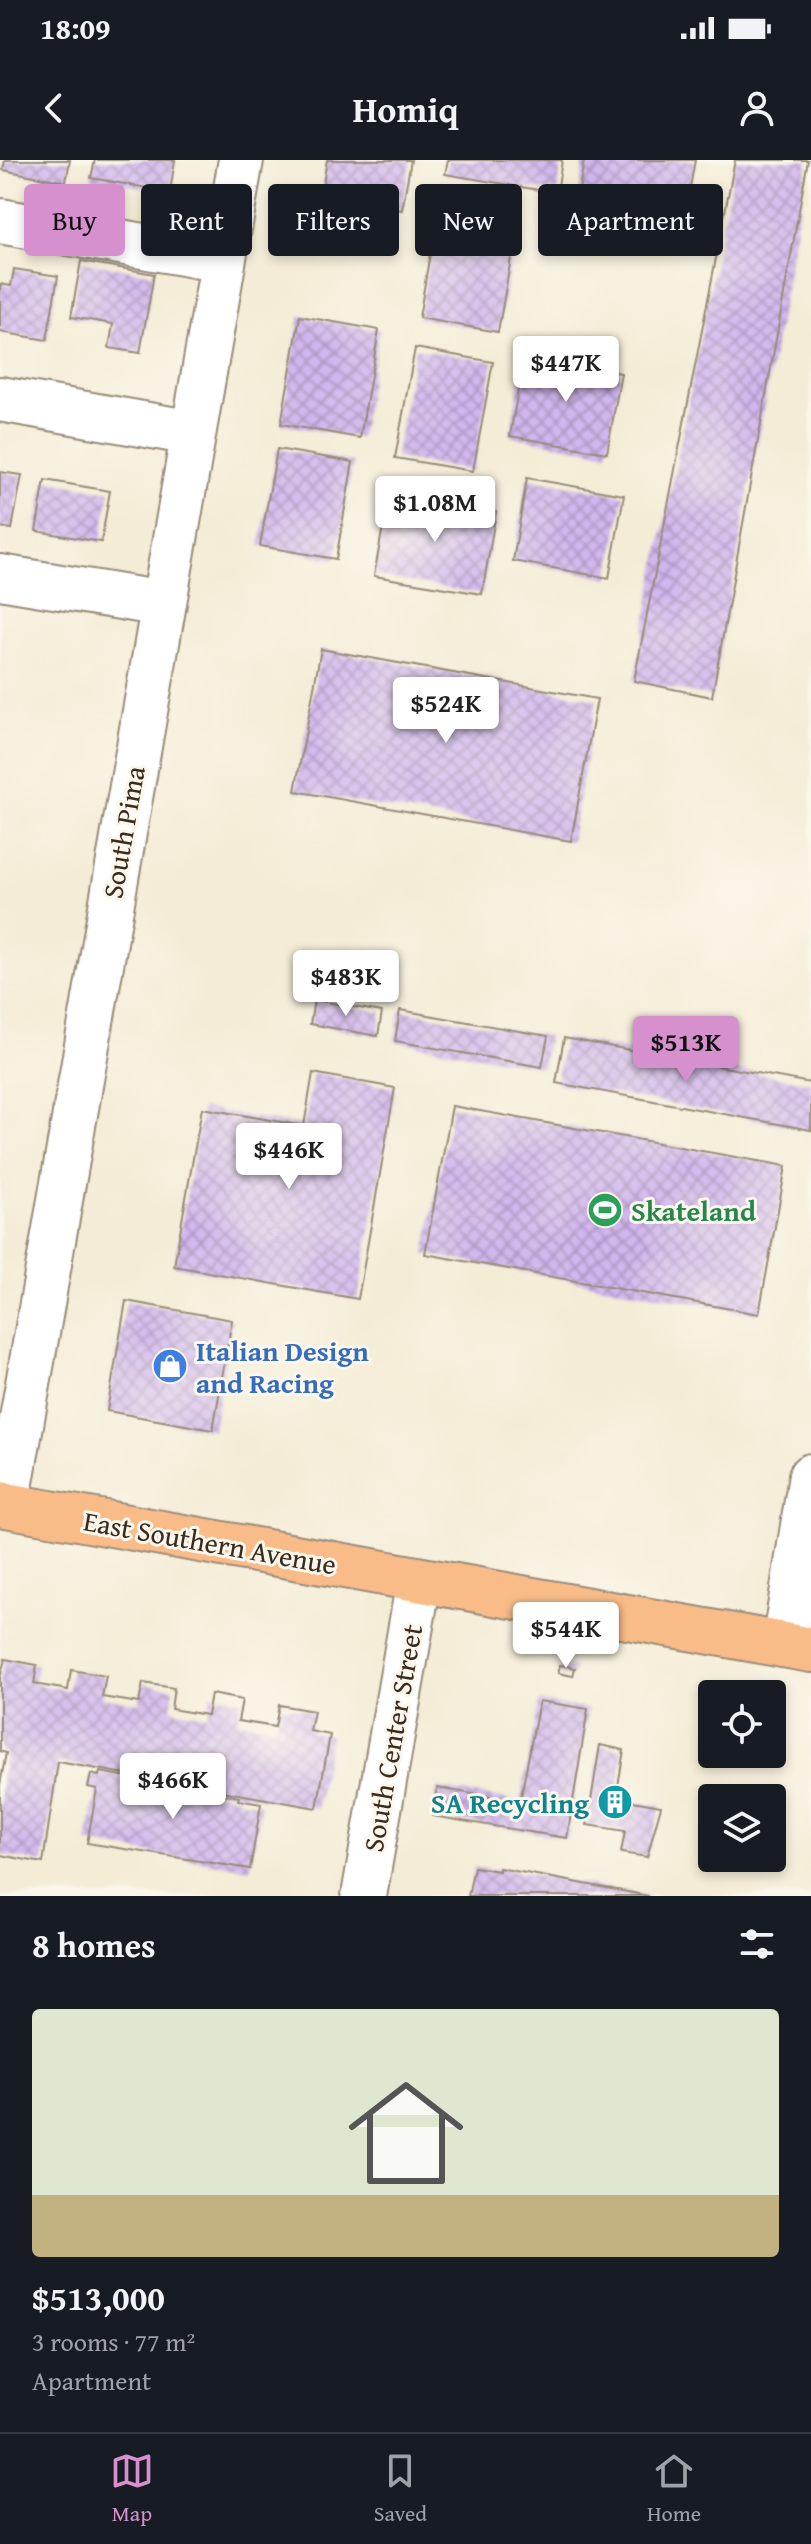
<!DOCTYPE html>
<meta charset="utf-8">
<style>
body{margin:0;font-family:"Gentium Book Plus",serif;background:#20242c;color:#f1f3f6;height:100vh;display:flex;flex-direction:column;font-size:30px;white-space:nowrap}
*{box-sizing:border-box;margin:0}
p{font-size:26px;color:#9ea1a6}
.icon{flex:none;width:44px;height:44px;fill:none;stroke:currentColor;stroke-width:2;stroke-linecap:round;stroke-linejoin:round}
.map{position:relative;height:1736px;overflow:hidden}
.sheet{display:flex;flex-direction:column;background:#171b24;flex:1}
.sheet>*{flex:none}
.top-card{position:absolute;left:24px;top:24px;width:764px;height:72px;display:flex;gap:16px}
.buttons{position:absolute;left:698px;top:1520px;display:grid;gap:16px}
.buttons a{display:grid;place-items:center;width:88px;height:88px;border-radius:8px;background:#171b24;box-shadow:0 4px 12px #0003;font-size:40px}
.price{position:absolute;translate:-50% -68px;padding:0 18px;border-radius:8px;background:#fff;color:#222;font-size:26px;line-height:52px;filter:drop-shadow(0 2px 4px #0008)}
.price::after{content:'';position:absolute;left:50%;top:48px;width:24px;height:18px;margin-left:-12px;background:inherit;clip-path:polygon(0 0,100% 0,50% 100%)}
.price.selected{background:#d690ce;color:#111}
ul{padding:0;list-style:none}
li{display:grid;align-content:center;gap:16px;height:424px;padding:0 32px}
li span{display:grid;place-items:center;height:248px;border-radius:8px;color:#555}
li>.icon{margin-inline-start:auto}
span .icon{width:144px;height:144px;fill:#fffc;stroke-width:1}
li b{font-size:34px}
h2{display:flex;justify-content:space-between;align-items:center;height:96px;padding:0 32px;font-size:34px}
.tag{padding:0 28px;border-radius:8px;background:#171b24;box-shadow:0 4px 12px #0003;font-size:28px;line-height:72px}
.tag.selected{background:#d690ce;color:#111}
.status{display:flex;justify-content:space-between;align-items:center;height:56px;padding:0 40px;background:#171b24;direction:ltr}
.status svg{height:22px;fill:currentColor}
header{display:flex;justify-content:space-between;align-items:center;height:104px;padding:0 32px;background:#171b24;font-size:36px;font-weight:800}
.tabs{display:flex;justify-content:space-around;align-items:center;height:112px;border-top:2px solid #363941;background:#171b24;font-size:22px;color:#9ea1a6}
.tabs a{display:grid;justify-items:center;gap:4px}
.tabs .selected{color:#d690ce}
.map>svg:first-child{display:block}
.building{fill:url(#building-cross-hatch)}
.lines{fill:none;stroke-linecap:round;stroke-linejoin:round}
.minor-casing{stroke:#988b7a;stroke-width:48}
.major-casing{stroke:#988b7a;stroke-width:48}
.minor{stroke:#fff;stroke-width:44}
.major{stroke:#f9bc89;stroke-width:44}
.labels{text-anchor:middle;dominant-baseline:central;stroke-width:6;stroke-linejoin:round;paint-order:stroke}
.street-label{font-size:28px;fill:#3b2a1e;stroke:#fbf7ec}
.leisure-label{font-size:28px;font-weight:bold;fill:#27864d;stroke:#fbf7ec;text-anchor:start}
.shop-label{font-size:28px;font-weight:bold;fill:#366cbe;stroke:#fbf7ec;text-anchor:start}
.culture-label{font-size:28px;font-weight:bold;fill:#0d838f;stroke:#fbf7ec;text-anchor:end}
</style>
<div class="status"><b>18:09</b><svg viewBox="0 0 49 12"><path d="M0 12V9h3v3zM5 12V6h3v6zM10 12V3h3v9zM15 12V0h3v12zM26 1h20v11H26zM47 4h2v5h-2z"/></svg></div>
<header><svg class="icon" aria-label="back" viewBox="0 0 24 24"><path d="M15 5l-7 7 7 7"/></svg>Homiq<svg class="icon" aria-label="person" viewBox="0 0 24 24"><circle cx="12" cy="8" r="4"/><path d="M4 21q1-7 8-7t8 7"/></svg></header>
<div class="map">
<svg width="811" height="1736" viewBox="0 0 811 1736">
<defs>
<pattern id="building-cross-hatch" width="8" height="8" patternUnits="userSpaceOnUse" patternTransform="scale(2)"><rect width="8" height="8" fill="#d1b7ee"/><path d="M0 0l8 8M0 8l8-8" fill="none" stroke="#ab95c0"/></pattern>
</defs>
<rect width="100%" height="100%" fill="#fbf7ec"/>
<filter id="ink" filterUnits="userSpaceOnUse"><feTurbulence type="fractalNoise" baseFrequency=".0125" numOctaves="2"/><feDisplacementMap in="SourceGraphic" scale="16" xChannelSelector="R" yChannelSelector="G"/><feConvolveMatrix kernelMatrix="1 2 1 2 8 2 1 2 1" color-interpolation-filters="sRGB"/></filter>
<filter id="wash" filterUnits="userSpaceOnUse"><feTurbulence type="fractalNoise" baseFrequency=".006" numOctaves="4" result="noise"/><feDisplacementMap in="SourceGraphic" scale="32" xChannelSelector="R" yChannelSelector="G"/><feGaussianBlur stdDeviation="1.8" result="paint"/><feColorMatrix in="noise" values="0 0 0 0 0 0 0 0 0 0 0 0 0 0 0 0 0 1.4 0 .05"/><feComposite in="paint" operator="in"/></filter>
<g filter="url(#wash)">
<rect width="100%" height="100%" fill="#f4ecd6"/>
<g id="blocks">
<path class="building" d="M5 0H70L66 22 3 10Z
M95 0H175L170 32 91 18Z
M327 0H411L402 50 321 35Z
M448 0H562L557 33 445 14Z
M584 0H695L685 55 578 37Z
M735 0H808L712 537 634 521Z
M438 46 517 64 498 172 419 158Z
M81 101 154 114 140 193 109 188 113 164 71 157Z
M14 109 58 116 47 180 0 172V124L11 126Z
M300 156 379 170 360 278 281 264Z
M415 188 493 202 473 311 395 298Z
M524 196 621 213 607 293 510 276Z
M277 289 353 302 336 399 260 386Z
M0 312 22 315 12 369 0 367Z
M527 318 624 335 609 418 513 401Z
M45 320 110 331 101 382 36 371Z
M389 333 496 352 482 434 374 416Z
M321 489 597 539 571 681 295 631Z
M314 840 382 852 378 876 310 864Z
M400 850 548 876 542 907 395 881Z
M564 878 811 923V970L556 923Z
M313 913 395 928 358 1139 174 1106 202 948 304 966Z
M452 946 786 1006 759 1154 425 1094Z
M126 1141 232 1160 213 1270 107 1251Z
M5 1499 37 1505 34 1524 68 1530 71 1510 106 1516 102 1537 139 1543 143 1523 174 1528 171 1549 207 1555 211 1534 242 1540 238 1561 275 1567 279 1545 314 1551 310 1571 330 1575 317 1648 58 1602 43 1703 0 1695V1625L6 1593 0 1591V1518Z
M560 1505 575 1508 573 1516 558 1513Z
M539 1541 588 1549 567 1678 432 1656 437 1628 520 1642Z
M600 1585 624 1590 616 1638 661 1646 647 1697 621 1693 625 1671 587 1665Z
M100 1612 239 1637 238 1640 261 1644 250 1709 87 1683 97 1629 88 1627 91 1614 99 1616Z
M474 1707 499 1711V1708L649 1736H468Z"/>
</g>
</g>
<g filter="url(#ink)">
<use href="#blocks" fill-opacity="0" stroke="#988b7a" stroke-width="2"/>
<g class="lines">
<defs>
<path id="minor" d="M0 61 223 100
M0 239 193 273
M0 417 163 444
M7 1345 241 0
M784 1485 811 1316
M364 1736 419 1420"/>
<path id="major" d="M0 1344 811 1490"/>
</defs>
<use href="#minor" class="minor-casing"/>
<use href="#major" class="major-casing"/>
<use href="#minor" class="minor"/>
<use href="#major" class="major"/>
</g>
</g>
<defs>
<symbol id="stadium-disc" viewBox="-11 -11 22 22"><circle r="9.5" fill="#2e9e5b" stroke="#fbf7ec"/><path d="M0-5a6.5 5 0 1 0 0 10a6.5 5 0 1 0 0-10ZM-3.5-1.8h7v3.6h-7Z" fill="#fff"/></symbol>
<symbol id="shop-disc" viewBox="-11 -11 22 22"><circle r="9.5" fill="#3f7fe0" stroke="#fbf7ec"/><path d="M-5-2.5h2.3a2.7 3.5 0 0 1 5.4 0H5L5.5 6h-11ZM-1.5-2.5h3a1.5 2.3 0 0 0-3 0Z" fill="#fff"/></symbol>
<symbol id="building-disc" viewBox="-11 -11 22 22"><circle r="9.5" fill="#0f9aa8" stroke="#fbf7ec"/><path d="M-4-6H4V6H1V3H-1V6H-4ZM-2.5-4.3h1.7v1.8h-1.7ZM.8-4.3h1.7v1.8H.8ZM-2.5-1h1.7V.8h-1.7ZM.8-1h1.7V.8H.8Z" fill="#fff"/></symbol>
</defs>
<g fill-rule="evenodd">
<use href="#stadium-disc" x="585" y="1030" width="40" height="40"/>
<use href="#shop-disc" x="150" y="1186" width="40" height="40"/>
<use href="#building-disc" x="595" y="1622" width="40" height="40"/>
</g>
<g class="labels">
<g class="street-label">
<text transform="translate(123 672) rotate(-80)">South Pima</text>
<text transform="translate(210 1382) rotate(10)">East Southern Avenue</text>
<text transform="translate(392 1578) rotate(-80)">South Center Street</text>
</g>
<g class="leisure-label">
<text x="631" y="1050">Skateland</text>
</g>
<g class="shop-label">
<text x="196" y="1190">Italian Design<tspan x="196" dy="32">and Racing</tspan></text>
</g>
<g class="culture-label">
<text x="589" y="1642">SA Recycling</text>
</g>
</g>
</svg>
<div class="buttons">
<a><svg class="icon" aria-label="locate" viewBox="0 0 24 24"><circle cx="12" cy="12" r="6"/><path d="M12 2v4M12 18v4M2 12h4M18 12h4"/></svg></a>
<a><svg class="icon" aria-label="layers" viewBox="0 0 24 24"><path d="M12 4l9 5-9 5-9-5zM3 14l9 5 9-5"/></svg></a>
</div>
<b class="price" style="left:566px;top:244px">$447K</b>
<b class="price" style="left:435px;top:384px">$1.08M</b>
<b class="price" style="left:446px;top:585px">$524K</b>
<b class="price" style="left:346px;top:858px">$483K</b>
<b class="price selected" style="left:686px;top:924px">$513K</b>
<b class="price" style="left:289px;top:1031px">$446K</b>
<b class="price" style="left:566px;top:1510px">$544K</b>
<b class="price" style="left:173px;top:1661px">$466K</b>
<div class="top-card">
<a class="tag selected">Buy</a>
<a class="tag">Rent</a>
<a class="tag">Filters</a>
<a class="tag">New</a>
<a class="tag">Apartment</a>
</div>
</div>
<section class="sheet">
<h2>8 homes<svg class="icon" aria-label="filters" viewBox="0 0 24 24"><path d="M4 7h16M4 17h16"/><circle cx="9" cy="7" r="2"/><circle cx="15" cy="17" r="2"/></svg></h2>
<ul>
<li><span style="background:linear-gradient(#dfe7d0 75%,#c2b280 0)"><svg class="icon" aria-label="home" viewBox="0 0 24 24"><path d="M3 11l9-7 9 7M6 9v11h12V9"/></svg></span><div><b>$513,000</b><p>3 rooms · 77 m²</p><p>Apartment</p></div></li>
</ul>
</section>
<nav class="tabs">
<a class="selected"><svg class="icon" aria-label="map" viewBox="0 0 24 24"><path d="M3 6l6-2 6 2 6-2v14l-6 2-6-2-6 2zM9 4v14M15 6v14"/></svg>Map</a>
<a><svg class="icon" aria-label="saved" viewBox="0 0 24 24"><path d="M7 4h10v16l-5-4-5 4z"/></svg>Saved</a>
<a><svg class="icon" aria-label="home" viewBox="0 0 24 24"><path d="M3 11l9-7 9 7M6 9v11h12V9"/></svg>Home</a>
</nav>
